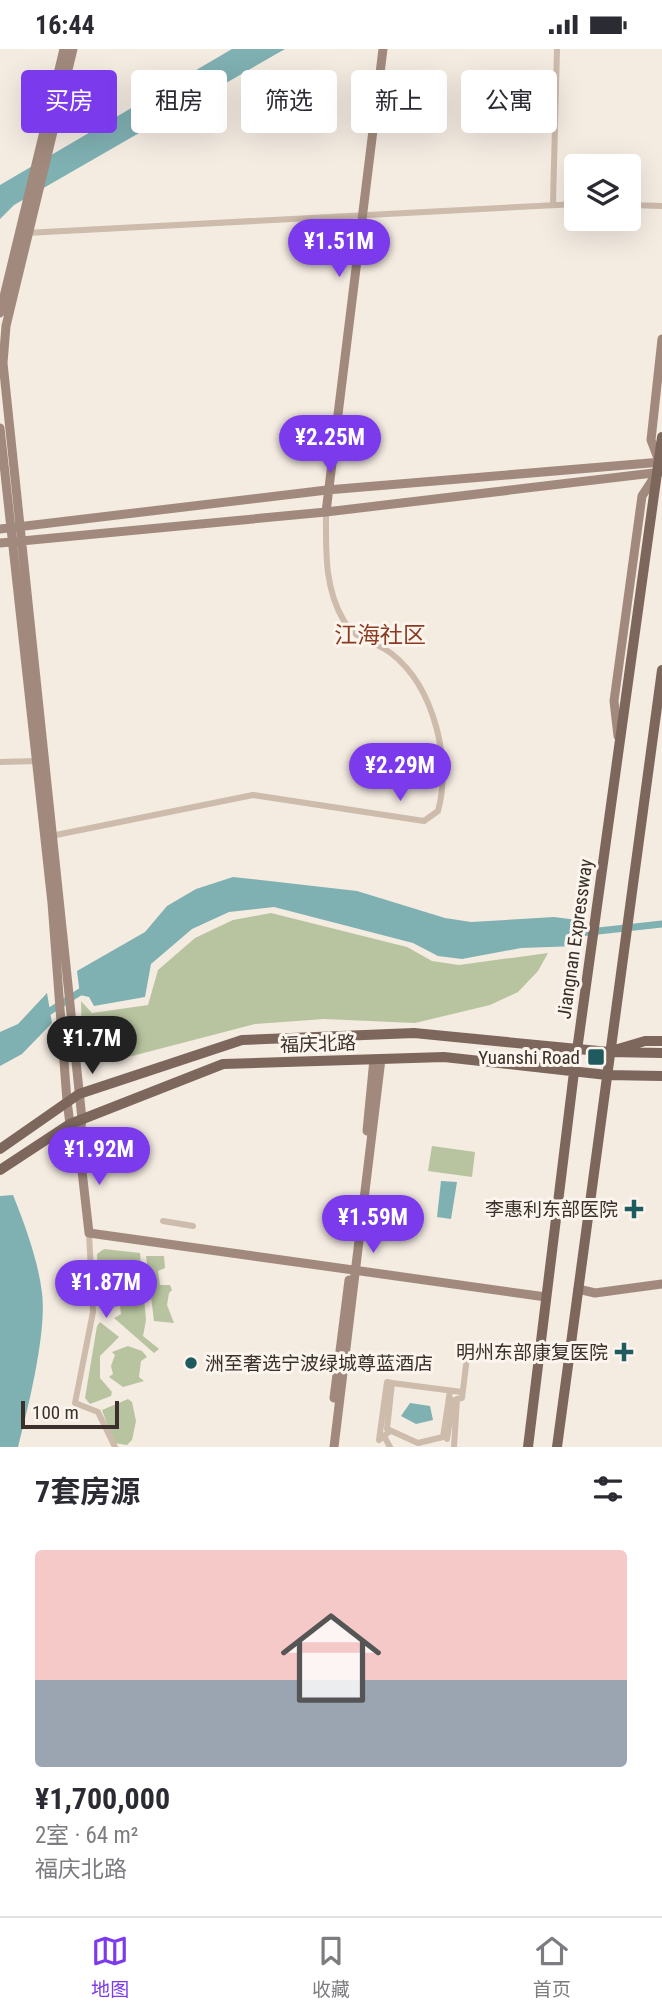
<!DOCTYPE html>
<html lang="zh">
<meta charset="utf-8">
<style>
body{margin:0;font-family:"Roboto Condensed","Noto Sans SC",sans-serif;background:#f2f2f3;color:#2b2b33;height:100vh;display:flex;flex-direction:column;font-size:26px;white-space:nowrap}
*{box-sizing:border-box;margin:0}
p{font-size:23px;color:#7c7c81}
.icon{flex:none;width:38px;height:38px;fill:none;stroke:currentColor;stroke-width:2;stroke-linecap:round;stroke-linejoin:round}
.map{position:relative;height:1398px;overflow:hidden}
.side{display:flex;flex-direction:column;background:#fff;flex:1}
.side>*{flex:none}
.top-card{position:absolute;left:21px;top:21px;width:621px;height:63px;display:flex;gap:14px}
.tools{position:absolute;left:564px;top:105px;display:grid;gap:14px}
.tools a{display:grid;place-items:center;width:77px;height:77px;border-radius:7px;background:#fff;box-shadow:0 7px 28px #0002;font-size:35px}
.scale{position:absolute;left:21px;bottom:18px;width:98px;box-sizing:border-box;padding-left:7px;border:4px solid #3b302b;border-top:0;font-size:19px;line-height:24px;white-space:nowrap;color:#3b302b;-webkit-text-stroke:5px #fbf5ee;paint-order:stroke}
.price{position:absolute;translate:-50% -60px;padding:0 16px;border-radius:24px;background:#7c3aed;color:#fff;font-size:23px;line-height:46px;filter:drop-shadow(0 2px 4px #0008)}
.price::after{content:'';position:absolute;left:50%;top:42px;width:21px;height:16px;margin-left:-10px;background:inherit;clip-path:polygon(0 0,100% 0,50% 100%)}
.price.selected{background:#222;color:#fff}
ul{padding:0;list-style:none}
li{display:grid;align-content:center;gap:14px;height:371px;padding:0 35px}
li+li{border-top:2px solid #e1e1e2}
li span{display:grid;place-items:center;height:217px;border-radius:7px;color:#555}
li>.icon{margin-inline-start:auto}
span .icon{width:126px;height:126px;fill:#fffc;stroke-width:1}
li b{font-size:30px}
h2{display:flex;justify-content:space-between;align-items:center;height:84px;padding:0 35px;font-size:30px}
.pill{padding:0 24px;border-radius:7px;background:#fff;box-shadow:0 7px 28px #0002;font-size:24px;line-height:63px}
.pill.selected{background:#7c3aed;color:#fff}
.status{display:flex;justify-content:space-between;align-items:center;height:49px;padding:0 35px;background:#fff;direction:ltr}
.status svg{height:19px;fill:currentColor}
.tabs{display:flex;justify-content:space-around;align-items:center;height:98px;border-top:2px solid #e1e1e2;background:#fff;font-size:19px;color:#7c7c81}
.tabs a{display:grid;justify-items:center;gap:4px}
.tabs .selected{color:#7c3aed}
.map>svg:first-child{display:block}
.green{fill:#b8c4a0}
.water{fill:#7fb0b2}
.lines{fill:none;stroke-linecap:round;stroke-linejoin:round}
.canal{stroke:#7fb0b2;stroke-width:7}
.street{stroke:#cdbbac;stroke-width:6}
.secondary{stroke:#a18a7d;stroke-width:9}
.primary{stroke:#7d675c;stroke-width:10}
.poi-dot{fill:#1f5a5e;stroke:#fbf5ee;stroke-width:2.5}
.labels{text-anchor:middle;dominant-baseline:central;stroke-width:6;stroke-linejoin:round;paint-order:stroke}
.street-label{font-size:19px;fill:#3b302b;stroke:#fbf5ee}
.poi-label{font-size:19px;fill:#3b302b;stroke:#fbf5ee;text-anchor:end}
.quarter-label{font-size:23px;fill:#8c3b22;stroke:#fbf5ee}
</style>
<div class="status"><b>16:44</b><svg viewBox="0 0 49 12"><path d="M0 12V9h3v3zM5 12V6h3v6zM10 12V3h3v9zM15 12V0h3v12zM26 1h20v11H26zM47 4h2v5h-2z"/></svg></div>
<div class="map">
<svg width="662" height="1398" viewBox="0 0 662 1398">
<rect width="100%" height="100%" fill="#f4ebe1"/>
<path class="green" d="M271 864 407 898 432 912 459 916 548 904 538 922 518 943 490 956 415 974 324 970 255 975 109 1013 91 1011 82 996 81 952 92 964 148 956 158 921 195 889 233 871Z
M432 1097 475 1103 472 1128 428 1122Z
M104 1200 140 1204 146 1271 143 1287 159 1300 154 1304 114 1269 121 1265 120 1257 105 1259 99 1254 97 1205Z
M146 1207H164L165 1219 158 1222 160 1236H170L172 1241 169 1244 167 1256 174 1274 154 1272Z
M100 1273 119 1288 100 1307V1329L112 1343 111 1347 90 1355 85 1349 97 1277Z
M128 1297 142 1302 147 1308 141 1312 139 1328 144 1332 123 1338 109 1328 113 1325 111 1317 115 1306 112 1303Z
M128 1350 132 1353 136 1372 132 1391 127 1396 114 1394 102 1361Z"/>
<path class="water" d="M232 0H285L14 156 0 170V136Z
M233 828 357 842 445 869 471 873 554 868 577 871V897L521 899 462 910 438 907 413 894 274 858 229 863 192 880 151 915 145 948 94 957 89 948 80 946 77 922 145 883 167 857 196 840Z
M47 944 52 974 22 1005 0 1017V983L18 975Z
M441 1132 457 1133 451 1170 437 1168Z
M13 1146C25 1176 38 1211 42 1244 47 1283 28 1359 18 1398H0V1147Z
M410 1354 430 1357 433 1371 416 1375 401 1367Z"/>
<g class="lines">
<path class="canal" d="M571 885 662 875
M42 967 88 938"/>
<path class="street" d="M553 154 557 0
M628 156 662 157
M26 184 576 155
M0 713 40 712
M51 787 253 746 424 772 438 762C452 712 434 638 392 605 376 592 356 592 344 572 324 539 326 501 326 463
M163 1172 193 1177
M89 1184 93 1263 75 1354 98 1363 115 1398
M450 1342 443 1388 418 1394 387 1380 392 1334 462 1343
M390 1382 379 1391 387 1333 392 1334
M385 1389 390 1398
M447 1390 453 1351
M454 1398 457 1350 462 1349 468 1300"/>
<path class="secondary" d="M73 0 6 277 3 314 82 1070 79 1095 89 1184 546 1248
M0 264 64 0
M0 379 52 854 67 1052 70 1075 78 1093
M659 412 651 391 662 290
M326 463 383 0
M0 480 327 441 662 413
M0 494 326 463 662 423
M618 687 614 652 642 447 657 424
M367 1082 374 1010
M578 1240 595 1244 662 1235
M334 1349 349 1231
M334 1398 381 1010"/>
<path class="primary" d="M618 1000 645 992H662
M0 1100 79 1045 242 991 414 984 609 1003 662 1004
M0 1121 70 1075 223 1015 444 1008 607 1026 662 1027
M528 1398 574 1023 662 388
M557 1398 662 621"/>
</g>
<g class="poi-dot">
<rect x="587" y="999" width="18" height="18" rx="3.5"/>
<path d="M630.5 1149.5h7v7h7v7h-7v7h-7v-7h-7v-7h7z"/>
<path d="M620.5 1292.5h7v7h7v7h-7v7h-7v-7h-7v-7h7z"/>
<circle cx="191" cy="1314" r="7"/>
</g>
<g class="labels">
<g class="street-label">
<text transform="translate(575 890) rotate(-82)">Jiangnan Expressway</text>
<text transform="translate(318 995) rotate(-2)">福庆北路</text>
</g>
<g class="poi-label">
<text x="580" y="1008">Yuanshi Road</text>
<text x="618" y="1160">李惠利东部医院</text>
<text x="608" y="1303">明州东部康复医院</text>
<text x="205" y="1314" text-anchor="start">洲至奢选宁波绿城尊蓝酒店</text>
</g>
<g class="quarter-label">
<text x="380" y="586">江海社区</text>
</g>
</g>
</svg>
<div class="tools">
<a><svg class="icon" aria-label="layers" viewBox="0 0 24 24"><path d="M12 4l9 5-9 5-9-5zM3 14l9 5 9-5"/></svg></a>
</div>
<div class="scale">100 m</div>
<b class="price" style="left:339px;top:230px">¥1.51M</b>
<b class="price" style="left:330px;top:426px">¥2.25M</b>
<b class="price" style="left:400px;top:754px">¥2.29M</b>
<b class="price selected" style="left:92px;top:1027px">¥1.7M</b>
<b class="price" style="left:99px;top:1138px">¥1.92M</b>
<b class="price" style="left:373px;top:1206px">¥1.59M</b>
<b class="price" style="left:106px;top:1271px">¥1.87M</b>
<div class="top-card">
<a class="pill selected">买房</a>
<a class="pill">租房</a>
<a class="pill">筛选</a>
<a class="pill">新上</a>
<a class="pill">公寓</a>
</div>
</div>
<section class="side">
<h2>7套房源<svg class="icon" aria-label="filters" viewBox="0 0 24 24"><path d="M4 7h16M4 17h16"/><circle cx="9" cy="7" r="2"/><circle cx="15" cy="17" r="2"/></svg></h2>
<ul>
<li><span style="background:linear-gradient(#f6c9c9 60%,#9aa5b1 0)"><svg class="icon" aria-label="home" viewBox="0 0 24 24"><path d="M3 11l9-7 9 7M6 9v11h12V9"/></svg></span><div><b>¥1,700,000</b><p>2室 · 64 m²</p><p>福庆北路</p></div></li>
</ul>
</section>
<nav class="tabs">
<a class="selected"><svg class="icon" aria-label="map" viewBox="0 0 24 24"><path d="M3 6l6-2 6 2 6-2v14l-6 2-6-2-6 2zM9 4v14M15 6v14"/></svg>地图</a>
<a><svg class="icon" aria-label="saved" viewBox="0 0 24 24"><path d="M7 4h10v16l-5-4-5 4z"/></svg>收藏</a>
<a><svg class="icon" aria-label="home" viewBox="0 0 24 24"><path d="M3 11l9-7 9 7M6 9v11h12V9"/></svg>首页</a>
</nav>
